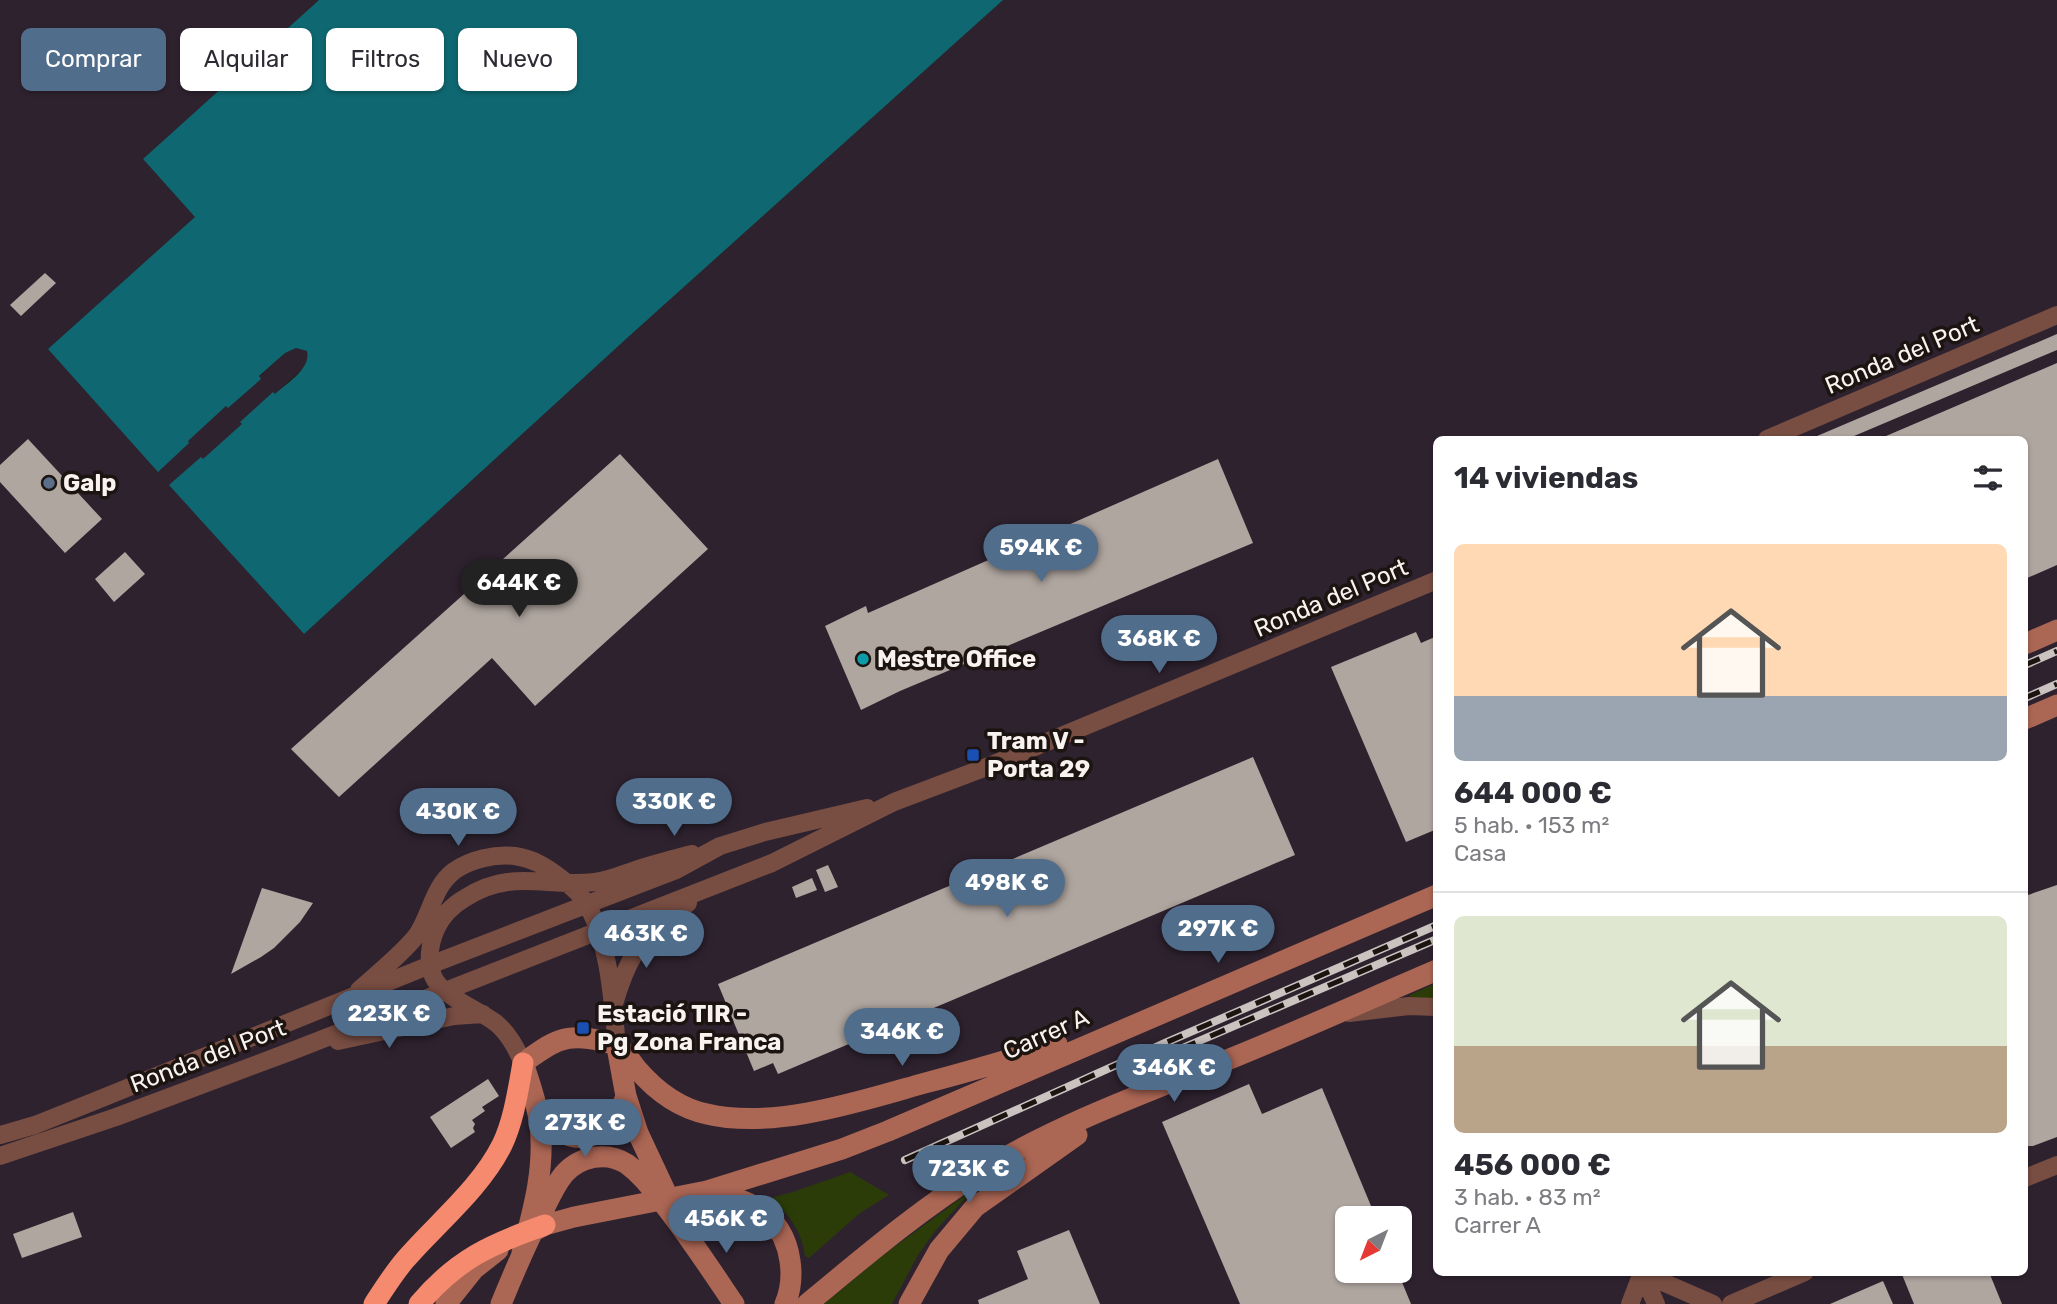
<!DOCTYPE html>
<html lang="es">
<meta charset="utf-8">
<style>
body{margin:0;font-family:Rubik,sans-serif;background:#f2f2f3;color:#2b2b33;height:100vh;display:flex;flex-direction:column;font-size:26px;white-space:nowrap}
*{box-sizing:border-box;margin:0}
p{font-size:23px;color:#7c7c81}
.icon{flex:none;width:38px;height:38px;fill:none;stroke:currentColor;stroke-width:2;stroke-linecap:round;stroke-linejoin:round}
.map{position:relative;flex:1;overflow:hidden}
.details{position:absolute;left:1433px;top:436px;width:595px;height:840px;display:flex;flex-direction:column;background:#fff;border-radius:10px;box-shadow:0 2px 5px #0004}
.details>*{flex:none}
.top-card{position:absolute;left:21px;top:28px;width:665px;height:63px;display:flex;gap:14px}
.needle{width:46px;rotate:222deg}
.tools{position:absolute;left:1335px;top:1206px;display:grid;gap:14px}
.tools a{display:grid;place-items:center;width:77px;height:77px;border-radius:10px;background:#fff;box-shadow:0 2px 5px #0004;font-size:35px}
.price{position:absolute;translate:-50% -60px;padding:0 16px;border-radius:24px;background:#506d8c;color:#fff;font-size:23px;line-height:46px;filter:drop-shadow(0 2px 4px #0008)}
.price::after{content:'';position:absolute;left:50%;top:42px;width:21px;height:16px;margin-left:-10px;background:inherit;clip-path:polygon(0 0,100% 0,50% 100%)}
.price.current{background:#222;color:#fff}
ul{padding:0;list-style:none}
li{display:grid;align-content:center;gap:14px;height:371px;padding:0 21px}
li+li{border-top:2px solid #e1e1e2}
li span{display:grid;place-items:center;height:217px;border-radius:10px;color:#555}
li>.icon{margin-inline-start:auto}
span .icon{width:126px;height:126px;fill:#fffc;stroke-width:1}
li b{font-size:30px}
h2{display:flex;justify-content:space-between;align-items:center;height:84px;padding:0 21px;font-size:30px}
.chip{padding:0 24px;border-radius:10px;background:#fff;box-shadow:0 2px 5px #0004;font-size:24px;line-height:63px}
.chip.current{background:#506d8c;color:#fff}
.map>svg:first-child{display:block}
.industrial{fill:#2e222f;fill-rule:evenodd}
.green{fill:#2c3c09}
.water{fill:#0f6871}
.building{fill:#b0a6a0}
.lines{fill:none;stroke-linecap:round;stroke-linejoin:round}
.street{stroke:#784d42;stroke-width:18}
.secondary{stroke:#ab6654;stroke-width:21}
.highway{stroke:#f58a6e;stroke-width:21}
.rail-casing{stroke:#cac3c0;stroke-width:8}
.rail{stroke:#1c1410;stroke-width:5;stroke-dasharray:16;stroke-linecap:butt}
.service-dot{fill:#5c6f8a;stroke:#1c1410;stroke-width:2.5}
.culture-dot{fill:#0f9aa8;stroke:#1c1410;stroke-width:2.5}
.transit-dot{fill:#1a4fb4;stroke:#1c1410;stroke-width:2.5}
.labels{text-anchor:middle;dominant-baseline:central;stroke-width:7;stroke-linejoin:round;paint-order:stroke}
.street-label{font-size:24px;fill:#f9f3f0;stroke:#1c1410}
.poi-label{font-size:24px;font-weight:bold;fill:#f9f3f0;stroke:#1c1410;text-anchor:start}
</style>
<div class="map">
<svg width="2057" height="1304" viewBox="0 0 2057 1304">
<rect width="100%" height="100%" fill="#251d19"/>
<path class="industrial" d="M0 0H319L143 159 195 217 48 349 187 441 226 406 228 408 260 379 259 377 285 353 296 348 307 351 308 357 304 367 275 394 272 393 241 422 263 588 304 634 626 339 1003 0H2057V1304H0ZM1437 439H2025V1272H1437ZM1348 1218H1400V1270H1348Z"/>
<path class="green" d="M1437 983V1000L1410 998V995Z
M850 1172 889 1195 860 1213 809 1258 805 1256C802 1232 790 1216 773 1200L774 1197 793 1192Z
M975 1188 936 1230 918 1255 892 1304H824L886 1253Z"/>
<path class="water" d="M319 0H1003L626 339 304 634 169 485 201 457 203 459 242 424 240 422 273 392 275 394C287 383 311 369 307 351L296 348 285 353 259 376 261 379 228 408 226 406 188 441 189 443 158 472 48 349 195 217 143 159Z"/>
<path class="building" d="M45 273 56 283 21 316 10 305Z
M2057 334V350L1847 439H1810Z
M2057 363V565L2025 579V439H1879Z
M28 439 102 519 65 553 0 482V465Z
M620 454 708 549 535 706 492 658 339 797 291 749Z
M1218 459 1253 543 900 691 861 710 825 626 866 606 868 613Z
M125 552 145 574 114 602 95 579Z
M1416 632 1421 643 1437 636V829L1406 842 1331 667Z
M1253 757 1295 855 778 1074 773 1063 754 1071 718 984Z
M828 865 838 887 825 892 816 870Z
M812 878 817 890 796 898 792 887Z
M2057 885V1137L2033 1146H2025V896Z
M262 888 313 903 300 922 274 948 261 957 231 974Z
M488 1079 499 1096 482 1107 485 1111 472 1120 475 1124 473 1128 475 1132 451 1148 430 1117Z
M1249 1084 1262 1114 1322 1088 1376 1218H1348V1270H1397L1411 1304H1240L1162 1122Z
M73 1212 82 1237 22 1258 13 1234Z
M1069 1230 1100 1304H979L978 1300 1028 1279 1017 1251Z
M1901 1272H1989L2002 1304H1914Z
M1883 1281 1893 1304H1830Z"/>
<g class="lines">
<path class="street" d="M1767 439 2057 315
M359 990C376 975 404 952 417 935 431 914 433 887 454 871 471 859 495 854 515 856 534 859 547 867 562 879 571 886 582 895 588 906 610 947 612 999 617 1045
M615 1001C630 950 645 933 688 903
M1349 1013 1409 1006 1437 1007
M338 1041 454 1016 483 1014
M523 1063C516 1048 509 1034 496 1023 479 1010 441 996 433 976 427 961 430 943 436 929 442 916 453 905 465 898 511 868 546 888 595 882 611 880 625 873 641 868 658 863 675 858 692 854
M0 1135 35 1125 95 1101 430 965 676 870 720 846 765 832 867 808
M0 1156 116 1117 292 1051 772 863 894 802 989 766 1437 580
M2025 1178 2057 1165
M1642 1272 1656 1304
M1630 1304 1642 1273 1713 1304
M1731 1304 1805 1272"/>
<path class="secondary" d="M2025 644 2057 630
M2025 719 2057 705
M617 1047 626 1096 638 1133 667 1195
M538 1107C564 1154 610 1144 626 1096
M709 1191C749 1198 784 1216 790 1261 792 1275 791 1290 785 1304
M530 1233 545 1225 574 1217 707 1191 842 1149 888 1131 1437 895
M522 1253C533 1211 545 1170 540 1125 537 1104 530 1083 523 1063 552 1042 565 1032 601 1041 605 1042 612 1043 616 1045 624 1049 631 1062 637 1069 656 1091 678 1108 707 1114 774 1130 861 1101 925 1083 970 1071 1014 1059 1057 1044
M446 1304 474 1269 498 1250
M501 1304C514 1272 527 1242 543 1211 549 1199 555 1185 564 1174 580 1156 607 1151 627 1164 642 1175 652 1189 663 1203 689 1236 711 1270 734 1304
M807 1304C863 1258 919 1210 980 1172 1058 1124 1147 1092 1232 1058 1301 1030 1369 999 1437 970
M909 1304 939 1250 975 1207 1077 1135"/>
<path class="highway" d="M374 1304C384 1289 393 1274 405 1260 436 1224 480 1189 502 1145 514 1120 518 1090 523 1063
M419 1304C457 1259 491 1244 545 1225"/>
<defs>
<path id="rail" d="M2025 665 2057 651
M2025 698 2057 684
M1122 1074 1437 939
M905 1160 1165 1043 1437 925"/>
</defs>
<use href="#rail" class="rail-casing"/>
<use href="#rail" class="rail"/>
</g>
<circle class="service-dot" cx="49" cy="483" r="7"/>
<circle class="culture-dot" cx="863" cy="659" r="7"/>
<g class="transit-dot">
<rect x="966" y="748" width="14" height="14" rx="3.5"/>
<rect x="576" y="1021" width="14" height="14" rx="3.5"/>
</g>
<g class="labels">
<g class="street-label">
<text transform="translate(1902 355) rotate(-23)">Ronda del Port</text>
<text transform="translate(1331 598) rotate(-23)">Ronda del Port</text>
<text transform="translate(1046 1034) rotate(-24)">Carrer A</text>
<text transform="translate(208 1056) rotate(-21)">Ronda del Port</text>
</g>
<g class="poi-label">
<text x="63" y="483">Galp</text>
<text x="877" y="659">Mestre Office</text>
<text x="987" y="741">Tram V -<tspan x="987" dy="28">Porta 29</tspan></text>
<text x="597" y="1014">Estació TIR -<tspan x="597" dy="28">Pg Zona Franca</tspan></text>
</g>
</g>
</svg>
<div class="tools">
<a><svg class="needle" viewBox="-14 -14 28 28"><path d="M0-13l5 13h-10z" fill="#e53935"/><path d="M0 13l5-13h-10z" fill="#7c7c81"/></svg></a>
</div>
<b class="price" style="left:1041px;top:584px">594K €</b>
<b class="price current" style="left:519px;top:619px">644K €</b>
<b class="price" style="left:1159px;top:675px">368K €</b>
<b class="price" style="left:674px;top:838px">330K €</b>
<b class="price" style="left:458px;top:848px">430K €</b>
<b class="price" style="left:1007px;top:919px">498K €</b>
<b class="price" style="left:1218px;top:965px">297K €</b>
<b class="price" style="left:646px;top:970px">463K €</b>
<b class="price" style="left:389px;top:1050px">223K €</b>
<b class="price" style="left:902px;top:1068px">346K €</b>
<b class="price" style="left:1174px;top:1104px">346K €</b>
<b class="price" style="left:585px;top:1159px">273K €</b>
<b class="price" style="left:969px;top:1205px">723K €</b>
<b class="price" style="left:726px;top:1255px">456K €</b>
<div class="top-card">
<a class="chip current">Comprar</a>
<a class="chip">Alquilar</a>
<a class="chip">Filtros</a>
<a class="chip">Nuevo</a>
</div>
<section class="details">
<h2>14 viviendas<svg class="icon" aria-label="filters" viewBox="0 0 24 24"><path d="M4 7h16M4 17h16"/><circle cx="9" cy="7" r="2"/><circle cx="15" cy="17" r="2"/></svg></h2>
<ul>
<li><span style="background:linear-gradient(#ffd9b3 70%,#9aa5b1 0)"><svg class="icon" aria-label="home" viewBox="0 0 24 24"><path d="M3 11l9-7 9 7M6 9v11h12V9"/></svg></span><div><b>644 000 €</b><p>5 hab. · 153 m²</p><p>Casa</p></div></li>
<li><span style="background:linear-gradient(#dfe7d0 60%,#b9a48a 0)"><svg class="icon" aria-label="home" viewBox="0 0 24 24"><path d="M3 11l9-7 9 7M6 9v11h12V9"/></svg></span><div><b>456 000 €</b><p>3 hab. · 83 m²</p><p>Carrer A</p></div></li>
</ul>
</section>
</div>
